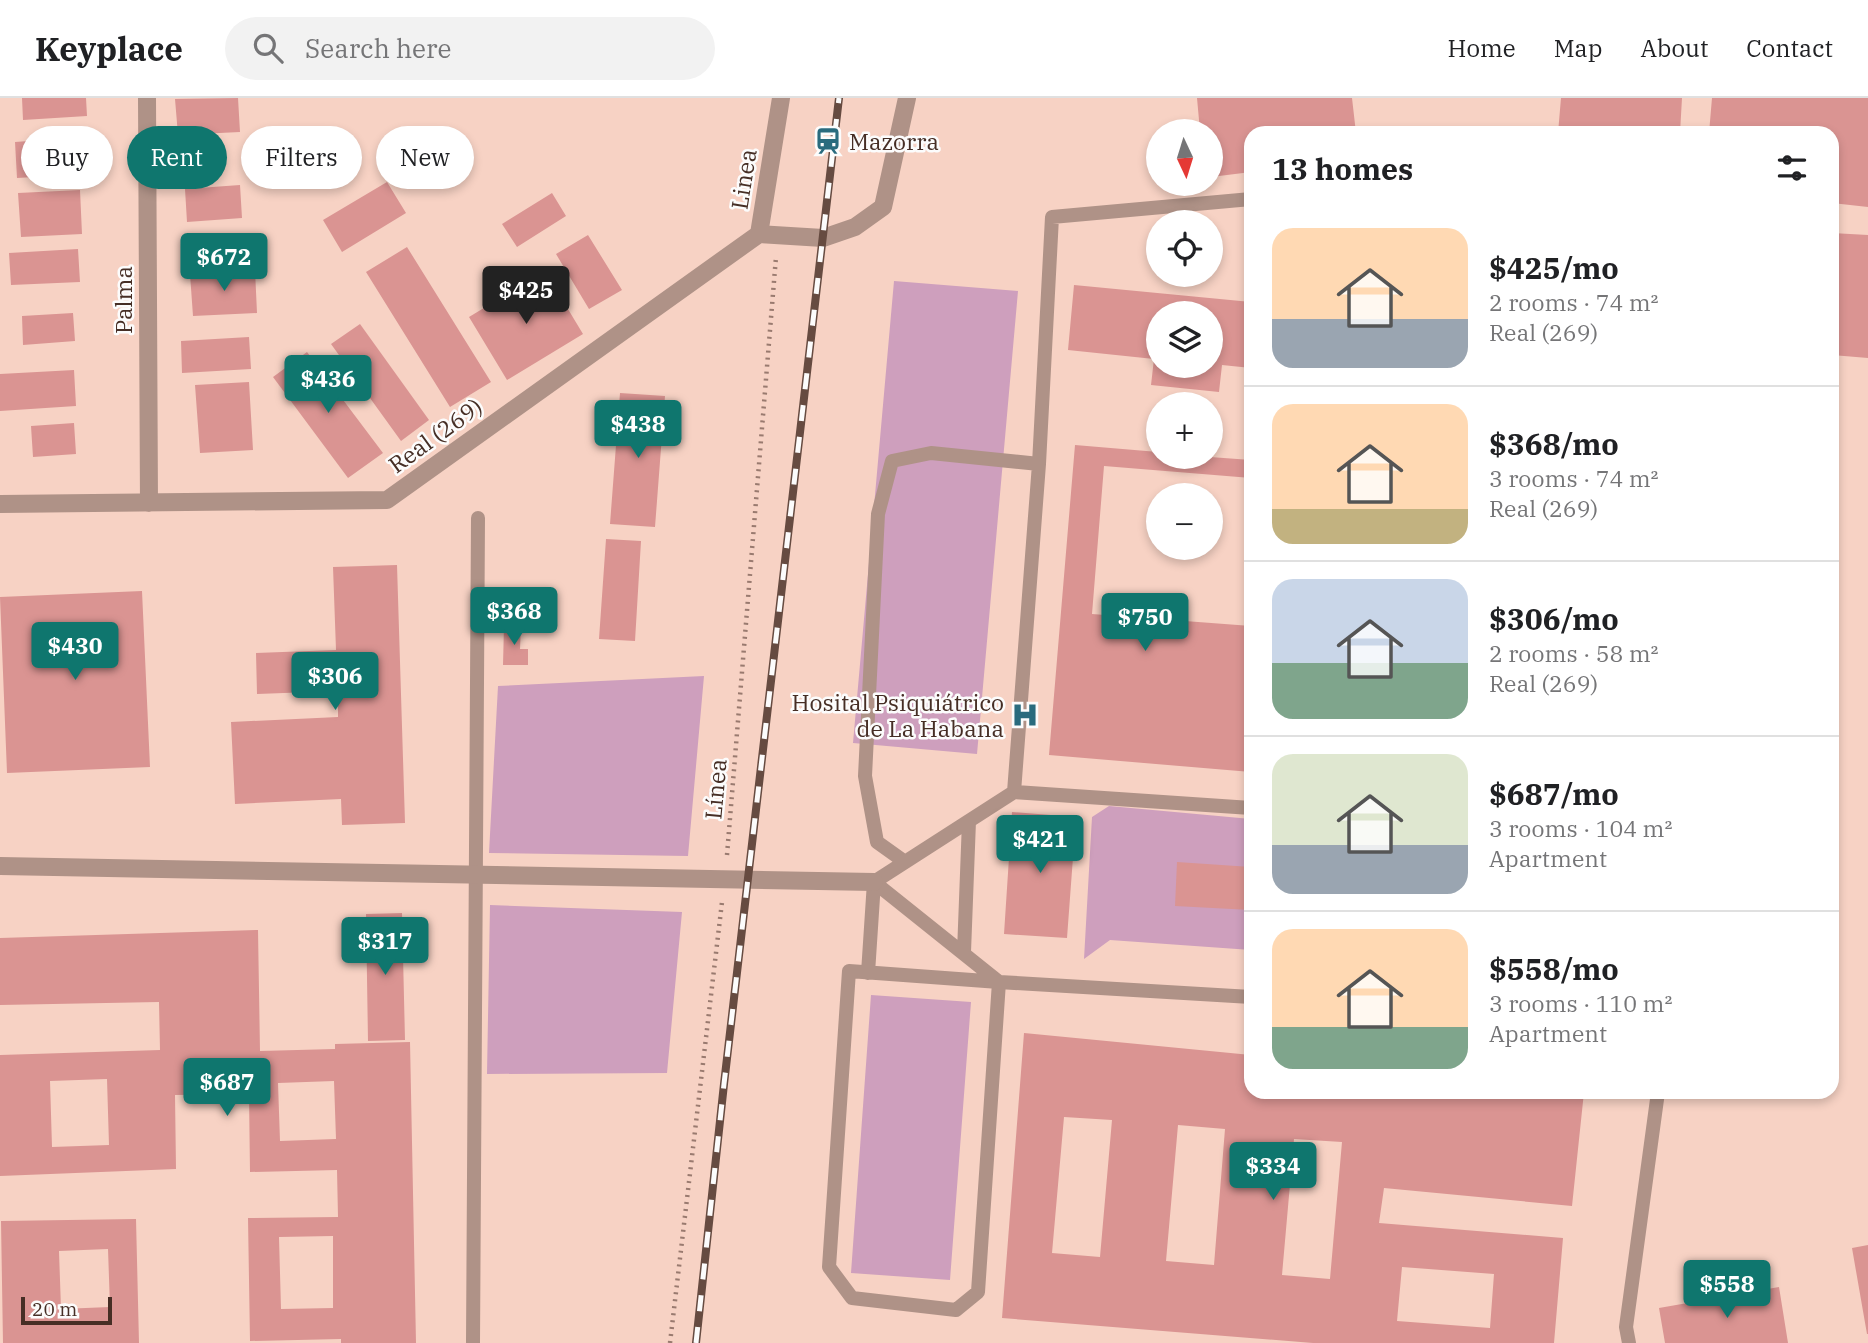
<!DOCTYPE html>
<meta charset="utf-8">
<style>
body{margin:0;font-family:"IBM Plex Serif",serif;background:#f2f2f2;color:#202124;height:100vh;display:flex;flex-direction:column;font-size:26px;white-space:nowrap}
*{box-sizing:border-box;margin:0}
p{font-size:23px;color:#757577}
.icon{flex:none;width:38px;height:38px;fill:none;stroke:currentColor;stroke-width:2;stroke-linecap:round;stroke-linejoin:round}
.map{position:relative;flex:1;overflow:hidden}
.sheet{position:absolute;left:1244px;top:28px;width:595px;height:973px;display:flex;flex-direction:column;background:#fff;border-radius:21px;box-shadow:0 4px 10px #0003}
.sheet>*{flex:none}
.hud{position:absolute;left:21px;top:28px;width:665px;height:63px;display:flex;gap:14px}
.needle{width:46px;rotate:176deg}
.tools{position:absolute;left:1146px;top:21px;display:grid;gap:14px}
.tools a{display:grid;place-items:center;width:77px;height:77px;border-radius:50%;background:#fff;box-shadow:0 4px 10px #0003;font-size:35px}
.scale{position:absolute;left:21px;bottom:18px;width:91px;box-sizing:border-box;padding-left:7px;border:4px solid #462e25;border-top:0;font-size:19px;line-height:24px;white-space:nowrap;color:#462e25;-webkit-text-stroke:5px #fcfcfc;paint-order:stroke}
.price{position:absolute;translate:-50% -60px;padding:0 16px;border-radius:7px;background:#0f766e;color:#fff;font-size:23px;line-height:46px;filter:drop-shadow(0 2px 4px #0008)}
.price::after{content:'';position:absolute;left:50%;top:42px;width:21px;height:16px;margin-left:-10px;background:inherit;clip-path:polygon(0 0,100% 0,50% 100%)}
.price.selected{background:#222;color:#fff}
ul{padding:0;list-style:none}
li{display:flex;align-items:center;gap:21px;height:175px;padding:0 28px}
li+li{border-top:2px solid #e0e0e0}
li span{display:grid;place-items:center;flex:none;width:196px;height:140px;border-radius:21px;color:#555}
li>.icon{margin-inline-start:auto}
span .icon{width:84px;height:84px;fill:#fffc;stroke-width:1}
li b{font-size:30px}
h2{display:flex;justify-content:space-between;align-items:center;height:84px;padding:0 28px;font-size:30px}
.pill{padding:0 24px;border-radius:32px;background:#fff;box-shadow:0 4px 10px #0003;font-size:24px;line-height:63px}
.pill.selected{background:#0f766e;color:#fff}
header{display:flex;align-items:center;gap:42px;box-sizing:border-box;height:98px;padding:0 35px;background:#fff;border-bottom:2px solid #e0e0e0}
header strong{font-size:33px}
nav{display:flex;gap:38px;margin-inline-start:auto;font-size:24px}
.search{width:490px;height:63px;background:#f2f2f2;display:flex;align-items:center;gap:18px;box-sizing:border-box;padding:0 24px;border-radius:38px;color:#757577;font-size:26px}
.map>svg:first-child{display:block}
.green{fill:#ce9fbd}
.building{fill:#da9492;fill-rule:evenodd}
.lines{fill:none;stroke-linecap:round;stroke-linejoin:round}
.path{stroke:#997a6f;stroke-width:4.5;stroke-dasharray:2 5;stroke-linecap:butt}
.lane{stroke:#af9287;stroke-width:14}
.street{stroke:#af9287;stroke-width:18}
.rail-casing{stroke:#664b41;stroke-width:8}
.rail{stroke:#fcfcfc;stroke-width:5;stroke-dasharray:16;stroke-linecap:butt}
.labels{text-anchor:middle;dominant-baseline:central;stroke-width:5;stroke-linejoin:round;paint-order:stroke}
.poi-label{font-size:23px;fill:#462e25;stroke:#fcfcfc;text-anchor:start}
.street-label{font-size:23px;fill:#462e25;stroke:#fcfcfc}
</style>
<header>
<strong>Keyplace</strong>
<div class="search"><svg class="icon" aria-label="search" viewBox="0 0 24 24"><circle cx="10" cy="10" r="6"/><path d="M15 15l6 6"/></svg>Search here</div>
<nav><a>Home</a><a>Map</a><a>About</a><a>Contact</a></nav>
</header>
<div class="map">
<svg width="1868" height="1245" viewBox="0 0 1868 1245">
<rect width="100%" height="100%" fill="#f7d2c4"/>
<path class="green" d="M894 183 1018 193 977 656 853 645Z
M704 578 688 758 489 755 498 588Z
M1109 708 1251 721V852L1110 842 1084 861 1092 719Z
M490 807 682 814 667 975 487 976Z
M871 897 971 904 950 1182 851 1175Z"/>
<path class="building" d="M22 0H86L87 18 23 22Z
M238 0 240 34 178 37 175 1Z
M1197 0H1352L1356 35H1251V74L1211 79V33H1200Z
M1561 0H1682L1680 35H1558Z
M1712 0H1868V109L1832 105V35H1709Z
M83 39 85 76 17 80 15 44Z
M387 84 406 115 342 154 323 122Z
M240 87 242 120 187 124 185 91Z
M80 92 82 136 21 139 18 95Z
M552 95 566 118 517 149 502 126Z
M1832 135 1868 137V260L1832 257Z
M588 137 622 192 589 211 556 156Z
M407 149 491 284 450 309 366 174Z
M78 151 80 184 11 187 9 155Z
M255 172 257 215 193 218 190 176Z
M545 173 583 236 507 282 469 219Z
M1074 187 1251 204V270L1222 267 1219 294 1151 287 1154 261 1068 252ZM1158 215H1211V268H1158Z
M73 215 75 243 23 247 22 218Z
M360 226 429 322 401 343 331 246Z
M249 239 251 271 182 275 181 243Z
M307 254 383 355 348 380 273 279Z
M74 272 76 308 0 313V276Z
M249 284 253 352 200 355 195 287Z
M620 295 665 298 655 429 610 426Z
M74 325 76 356 33 359 31 328Z
M1075 347 1158 354V359H1210L1251 362V380L1104 368 1092 516 1251 528V674L1049 657Z
M606 441 641 443 635 543 599 541Z
M397 467 405 725 342 727 341 701 235 706 231 624 338 619V593L257 596 256 555 336 552 333 469Z
M142 493 150 669 7 675 0 499Z
M504 528H521L520 551H528V567H503Z
M1012 714 1076 719 1067 840 1004 836Z
M1177 764 1251 769V812L1175 808Z
M402 815 405 942 368 943 366 816Z
M258 832 260 953 335 951V946L410 944 416 1245H341V1241L250 1243 248 1120 338 1119 337 1072 250 1074 249 996 175 997 176 1071 0 1078V957L160 952 159 904 0 907V840ZM107 981 109 1047 52 1049 50 983ZM334 983 336 1041 280 1043 278 985ZM333 1138V1210L281 1211 279 1139Z
M1024 935 1251 957V994H1584L1572 1108 1384 1090 1379 1125 1563 1140 1554 1245H1313L1002 1220ZM1064 1019 1112 1022 1100 1159 1052 1155ZM1178 1027 1225 1031 1214 1167 1166 1163ZM1294 1041 1342 1044 1330 1181 1282 1177ZM1402 1169 1494 1176 1490 1230 1397 1223Z
M136 1121 139 1245H3L1 1123ZM108 1151 110 1209 61 1211 59 1153Z
M1868 1147V1236H1867L1852 1150Z
M1779 1189 1788 1245H1665L1659 1210Z"/>
<g class="lines">
<path class="path" d="M727 757 776 159
M670 1245 722 804"/>
<path class="lane" d="M1014 694 1039 366 1052 119 1251 101
M1251 710 1014 694 874 784 999 884 1251 899
M905 764 877 744 865 678 878 416 892 363 931 355 1039 366
M964 854 969 723
M849 873 999 884 978 1194 956 1212 852 1200 829 1169Z
M868 875 874 784
M473 1245 478 420
M1629 1245 1626 1229 1658 994"/>
<path class="street" d="M147 0 149 405
M759 136 823 140 855 129 883 109 907 0
M759 136 781 0
M0 406 387 402 759 136
M0 768 874 784"/>
<defs>
<path id="rail" d="M696 1245 724 986 839 0"/>
</defs>
<use href="#rail" class="rail-casing"/>
<use href="#rail" class="rail"/>
</g>
<defs>
<symbol id="station-bare" viewBox="-9 -9 18 18"><path d="M-3-6H3Q5-6 5-4V2Q5 4 3 4L4.5 6H3L1.5 4h-3L-3 6H-4.5L-3 4Q-5 4-5 2V-4Q-5-6-3-6ZM-3.5-4v3h7v-3ZM-3.5 1v1.5H-2V1ZM2 1v1.5H3.5V1Z" fill="#2a6b7e" stroke="#fcfcfc" stroke-width="2.5" paint-order="stroke"/></symbol>
<symbol id="hospital-bare" viewBox="-9 -9 18 18"><path d="M-5-5h3v3.5h4V-5h3V5h-3V1.5h-4V5h-3Z" fill="#2a6b7e" stroke="#fcfcfc" stroke-width="2.5" paint-order="stroke"/></symbol>
</defs>
<g fill-rule="evenodd">
<use href="#station-bare" x="809" y="24" width="38" height="38"/>
<use href="#hospital-bare" x="1006" y="598" width="38" height="38"/>
</g>
<g class="labels">
<g class="poi-label">
<text x="849" y="43">Mazorra</text>
<text x="1004" y="604" text-anchor="end">Hosital Psiquiátrico<tspan x="1004" dy="26">de La Habana</tspan></text>
</g>
<g class="street-label">
<text transform="translate(743 81) rotate(-81)">Linea</text>
<text transform="translate(123 202) rotate(-90)">Palma</text>
<text transform="translate(435 337) rotate(-36)">Real (269)</text>
<text transform="translate(715 691) rotate(-85)">Línea</text>
</g>
</g>
</svg>
<div class="tools">
<a><svg class="needle" viewBox="-14 -14 28 28"><path d="M0-13l5 13h-10z" fill="#e53935"/><path d="M0 13l5-13h-10z" fill="#757577"/></svg></a>
<a><svg class="icon" aria-label="locate" viewBox="0 0 24 24"><circle cx="12" cy="12" r="6"/><path d="M12 2v4M12 18v4M2 12h4M18 12h4"/></svg></a>
<a><svg class="icon" aria-label="layers" viewBox="0 0 24 24"><path d="M12 4l9 5-9 5-9-5zM3 14l9 5 9-5"/></svg></a>
<a>+</a>
<a>−</a>
</div>
<div class="scale">20 m</div>
<b class="price" style="left:224px;top:195px">$672</b>
<b class="price selected" style="left:526px;top:228px">$425</b>
<b class="price" style="left:328px;top:317px">$436</b>
<b class="price" style="left:638px;top:362px">$438</b>
<b class="price" style="left:514px;top:549px">$368</b>
<b class="price" style="left:1145px;top:555px">$750</b>
<b class="price" style="left:75px;top:584px">$430</b>
<b class="price" style="left:335px;top:614px">$306</b>
<b class="price" style="left:1040px;top:777px">$421</b>
<b class="price" style="left:385px;top:879px">$317</b>
<b class="price" style="left:227px;top:1020px">$687</b>
<b class="price" style="left:1273px;top:1104px">$334</b>
<b class="price" style="left:1727px;top:1222px">$558</b>
<div class="hud">
<a class="pill">Buy</a>
<a class="pill selected">Rent</a>
<a class="pill">Filters</a>
<a class="pill">New</a>
</div>
<section class="sheet">
<h2>13 homes<svg class="icon" aria-label="filters" viewBox="0 0 24 24"><path d="M4 7h16M4 17h16"/><circle cx="9" cy="7" r="2"/><circle cx="15" cy="17" r="2"/></svg></h2>
<ul>
<li><span style="background:linear-gradient(#ffd9b3 65%,#9aa5b1 0)"><svg class="icon" aria-label="home" viewBox="0 0 24 24"><path d="M3 11l9-7 9 7M6 9v11h12V9"/></svg></span><div><b>$425/mo</b><p>2 rooms · 74 m²</p><p>Real (269)</p></div></li>
<li><span style="background:linear-gradient(#ffd9b3 75%,#c2b280 0)"><svg class="icon" aria-label="home" viewBox="0 0 24 24"><path d="M3 11l9-7 9 7M6 9v11h12V9"/></svg></span><div><b>$368/mo</b><p>3 rooms · 74 m²</p><p>Real (269)</p></div></li>
<li><span style="background:linear-gradient(#c9d6e8 60%,#7fa58c 0)"><svg class="icon" aria-label="home" viewBox="0 0 24 24"><path d="M3 11l9-7 9 7M6 9v11h12V9"/></svg></span><div><b>$306/mo</b><p>2 rooms · 58 m²</p><p>Real (269)</p></div></li>
<li><span style="background:linear-gradient(#dfe7d0 65%,#9aa5b1 0)"><svg class="icon" aria-label="home" viewBox="0 0 24 24"><path d="M3 11l9-7 9 7M6 9v11h12V9"/></svg></span><div><b>$687/mo</b><p>3 rooms · 104 m²</p><p>Apartment</p></div></li>
<li><span style="background:linear-gradient(#ffd9b3 70%,#7fa58c 0)"><svg class="icon" aria-label="home" viewBox="0 0 24 24"><path d="M3 11l9-7 9 7M6 9v11h12V9"/></svg></span><div><b>$558/mo</b><p>3 rooms · 110 m²</p><p>Apartment</p></div></li>
</ul>
</section>
</div>
